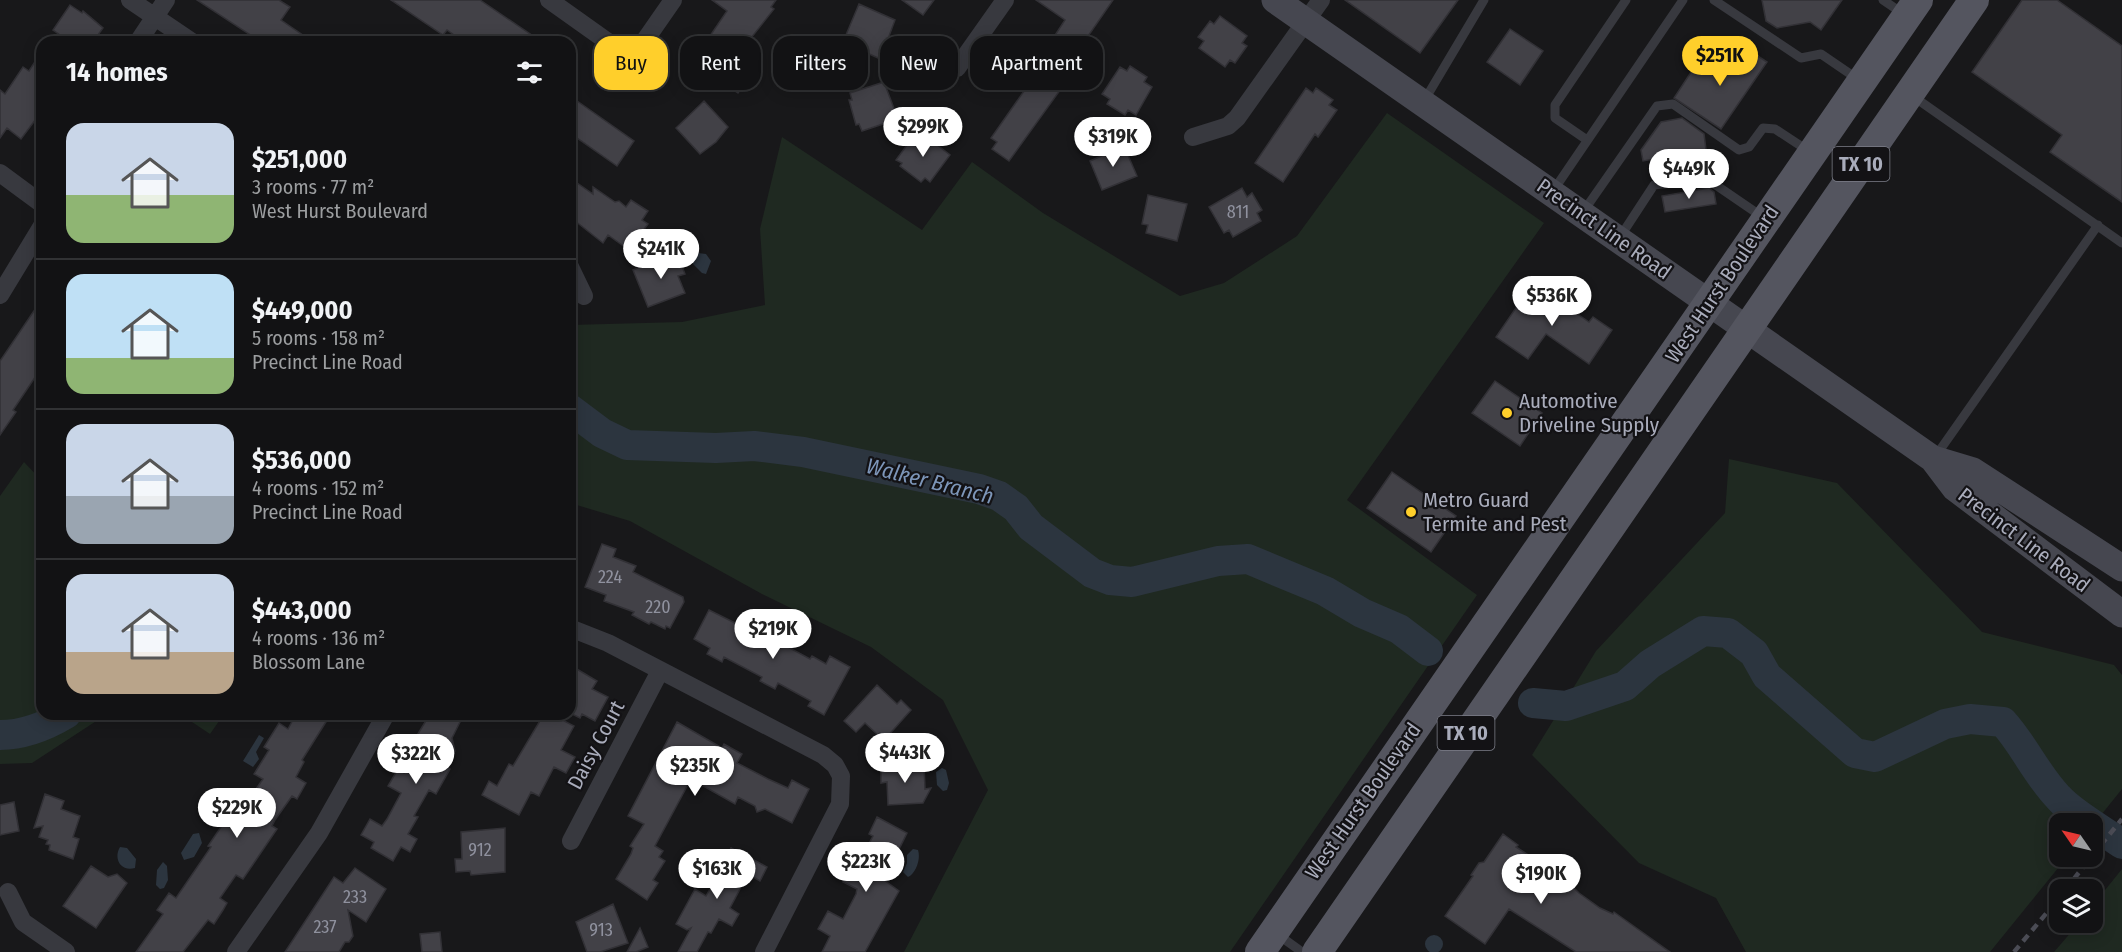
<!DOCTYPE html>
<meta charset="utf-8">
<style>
body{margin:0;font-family:"Fira Sans Condensed",sans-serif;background:#1b1b1d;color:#f1f3f6;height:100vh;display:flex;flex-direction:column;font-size:22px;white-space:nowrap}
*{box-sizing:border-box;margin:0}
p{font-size:20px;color:#9c9ea0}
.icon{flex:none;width:33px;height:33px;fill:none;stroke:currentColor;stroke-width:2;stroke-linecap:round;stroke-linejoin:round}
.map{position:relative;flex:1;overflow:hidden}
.details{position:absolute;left:36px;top:36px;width:540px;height:684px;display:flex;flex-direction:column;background:#121214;border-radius:18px;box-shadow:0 3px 15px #0003,0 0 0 2px #313234}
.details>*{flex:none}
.top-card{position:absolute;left:594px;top:36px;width:570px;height:54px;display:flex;gap:12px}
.needle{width:39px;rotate:304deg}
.buttons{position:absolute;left:2049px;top:813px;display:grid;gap:12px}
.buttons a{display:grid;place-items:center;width:54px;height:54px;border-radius:12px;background:#121214;box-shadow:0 3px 15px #0003,0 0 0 2px #313234;font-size:30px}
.price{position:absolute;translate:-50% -51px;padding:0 14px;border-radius:21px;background:#fff;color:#222;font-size:20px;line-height:39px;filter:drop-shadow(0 2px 3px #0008)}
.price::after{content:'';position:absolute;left:50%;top:36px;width:18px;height:14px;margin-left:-9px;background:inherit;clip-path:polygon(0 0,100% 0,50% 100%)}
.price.on{background:#ffcf2b;color:#111}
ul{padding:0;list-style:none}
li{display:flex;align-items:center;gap:18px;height:150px;padding:0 30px}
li+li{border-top:2px solid #313234}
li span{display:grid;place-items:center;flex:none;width:168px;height:120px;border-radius:18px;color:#555}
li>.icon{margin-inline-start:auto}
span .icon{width:72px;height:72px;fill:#fffc;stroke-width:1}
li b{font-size:26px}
h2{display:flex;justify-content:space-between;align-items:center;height:72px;padding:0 30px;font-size:26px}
.pill{padding:0 21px;border-radius:18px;background:#121214;box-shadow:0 3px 15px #0003,0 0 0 2px #313234;font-size:21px;line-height:54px}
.pill.on{background:#ffcf2b;color:#111}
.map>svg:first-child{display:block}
.green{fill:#1f2921}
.water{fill:#2c353f}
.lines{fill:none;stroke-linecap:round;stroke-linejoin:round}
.river{stroke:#2c353f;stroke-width:30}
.building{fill:#424147;stroke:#323136;stroke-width:1.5}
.lane{stroke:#38393f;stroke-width:9}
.street{stroke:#38393f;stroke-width:18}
.secondary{stroke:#464750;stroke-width:27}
.primary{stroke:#54555f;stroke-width:30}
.rail{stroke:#4b4c55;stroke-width:4.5;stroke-dasharray:8 6;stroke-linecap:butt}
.poi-dot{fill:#ffcf2b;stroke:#131215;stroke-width:2}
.labels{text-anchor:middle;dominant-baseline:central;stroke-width:4.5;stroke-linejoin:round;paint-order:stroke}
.number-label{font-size:18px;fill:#8f919e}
.shield{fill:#131215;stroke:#7c7e89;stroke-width:1.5}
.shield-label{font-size:20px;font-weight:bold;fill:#a9acbb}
.street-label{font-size:21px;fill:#a9acbb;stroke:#131215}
.poi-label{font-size:21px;fill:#a9acbb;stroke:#131215;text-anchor:start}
.water-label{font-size:22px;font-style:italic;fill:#7d96b9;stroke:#131215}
</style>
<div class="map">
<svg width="2122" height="952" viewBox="0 0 2122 952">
<rect width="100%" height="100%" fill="#18181a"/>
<path class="green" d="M1387 113 1544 223 1347 500 1477 595 1230 952H904L988 790 943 700 871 647 762 594 630 521 570 503V325L682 322 765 305 760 229 782 137 922 230 972 162 1043 213 1180 296 1224 283 1297 236Z
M1729 459 1837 483 1982 632 2114 665 2122 675V789L2093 825 2060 824V856L2067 857 1990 952H1746L1716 898 1639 863 1532 755 1596 651 1725 513Z
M24 462 42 481V714H107L32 763 0 764V496Z
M180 714H224L210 734Z
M2122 869V952H2054L2079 923 2092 922 2093 905Z"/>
<path class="water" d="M698 253 706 254 711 261 706 274 702 273 693 264V257Z
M259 735 264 738 256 752 259 759 253 767 243 761Z
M942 768 946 770 949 783 947 790 943 791 937 785 936 772Z
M199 833 202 843 194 857 184 860 181 853 193 834Z
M120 847 127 848 136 859 135 868C121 872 113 859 120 847Z
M913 849 918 850C921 859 916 873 908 877L903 872 907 863V855Z
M163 862 167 866 168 880 164 888 160 889 156 885 157 870Z
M1425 944a9 9 0 1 1 18 0a9 9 0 1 1-18 0Z"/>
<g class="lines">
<path class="river" d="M570 409 602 433 627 445 716 448 754 446 803 452 979 489 999 496 1016 508 1031 527 1092 573 1110 580 1132 582 1218 561 1248 559 1325 591 1362 613 1399 629 1428 651
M1533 703 1566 706 1625 686 1650 664 1703 631 1728 633 1754 653 1767 676 1855 753 1875 757 1945 724 1970 719 2003 722C2024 745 2036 774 2058 797 2073 814 2103 830 2122 844
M0 735C23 735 46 726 66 714"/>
</g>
<path class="building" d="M197 0H279L290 7 281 20 313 42H261Z
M391 0H480L542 42H464L447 30 443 35Z
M712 0H776L771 7 774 9 743 48 760 60 738 93 704 70 706 66 695 58 727 11Z
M902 0H934L923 15Z
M1036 0H1113L1077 52 1084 57 1009 161 992 149 997 142 991 138 1036 74 1019 63 1038 35 1050 43 1065 20Z
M1345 0H1458L1420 53Z
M1762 0H1842L1821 30 1810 22 1777 28 1766 21Z
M2022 0H2057L2122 46V202L2050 152 2062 135 1972 72Z
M859 4 895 20 885 47 883 46 878 58 843 42Z
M70 5 82 13 83 11 103 28 93 42H70L53 30Z
M1220 16 1247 36 1242 43 1247 46 1235 63 1230 60 1225 67 1199 48 1204 41 1198 37 1210 21 1214 24Z
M1510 29 1543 51 1520 85 1487 62Z
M1741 45 1767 62 1721 129 1674 98 1699 60 1722 75Z
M42 51V111L21 139 7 128 0 138V90L5 94 23 67 29 71Z
M1130 66 1147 77 1144 82 1152 87 1136 115 1128 110 1125 115 1107 104 1110 99 1102 94 1120 67 1127 71Z
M884 82 898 119 862 131 859 124 856 125 849 100H852L850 93Z
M1306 88 1313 93 1316 88 1333 100 1329 105 1337 110 1318 137 1315 134 1283 182 1255 163Z
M570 96 634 141 617 166 570 133Z
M704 101 728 127 716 142 700 154 676 128Z
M1682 118 1704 134 1706 150 1643 161 1641 150 1661 122Z
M918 130 950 155 930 182 925 178 921 182 900 166 902 163 896 160Z
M1124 146 1137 176 1102 190 1090 161Z
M570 178 593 194V187L615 202 619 201 626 207 631 200 648 211 642 220 648 224 629 250 608 235 603 243 570 217Z
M1242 188 1247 197 1252 193 1262 210 1257 213 1261 221 1233 237 1229 230 1224 233 1209 207Z
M1709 188 1714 192 1716 204 1665 212 1662 196Z
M1148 195 1187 204 1177 241 1146 233 1148 225 1142 224Z
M677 253 685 274 678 276 685 293 648 307 633 270Z
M1533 283 1589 322 1593 317 1612 330 1589 364 1546 334 1528 359 1496 337Z
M42 299V367L13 410 16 412 0 435V361Z
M1495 381 1542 413 1520 446 1472 413Z
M1392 472 1456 516 1431 552 1367 508Z
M602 544 616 549 613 557 636 566 633 572 683 597 684 602 670 628 666 626 665 629 651 622 649 624 632 615 634 612 604 601 606 595 585 587Z
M709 610 759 635 764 626 777 632 773 639 810 659 812 656 826 664 830 656 850 667 824 715 808 706 811 701 778 683 775 689 760 681 762 677 724 657 722 662 707 654 710 648 694 639Z
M570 665 597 681 592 689 608 697 595 721 582 714 580 718 570 713Z
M877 685 897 704 901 700 911 710 886 738 880 733 878 735 865 723 856 732 844 721Z
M296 714H331L302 760 304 762 296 777 306 783 297 799 292 796 275 820 272 826 277 829 243 879 236 875 220 898 227 903 223 910 214 924 208 920 183 952H136L163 914 157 910 169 893 176 898 211 847 208 846 223 824 220 821 228 808 234 811 242 799 247 802 263 779 254 774 269 750 264 747 279 723 288 729Z
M430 714H464L452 738 455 751 446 767 450 769 436 794 429 790 414 816 418 817 408 834 417 839 410 852 401 847 393 861 371 848 374 842 361 835 370 819 382 826 387 819 401 793 388 786 398 769 404 773 420 745 413 742Z
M544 714H551L574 726 561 750 575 757 566 773 554 767 539 796 531 792 519 815 482 795 489 781 497 786 509 764 513 766Z
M677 722 722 748 724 744 742 754 737 763 768 779 788 788 792 780 809 789 792 823 765 809 757 812 755 806 738 797 735 804 691 779 655 846 663 851 659 857 665 861 653 880 658 883 647 900 616 879 631 854 633 848 630 846 644 824 628 816Z
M924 764 925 789 931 788 923 803 888 805 887 782 881 783V765Z
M45 794 64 801 61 809 80 816 73 837 79 839 73 859 49 850 50 845 46 844 48 840 39 837 43 826 34 828Z
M14 802 19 831 0 835V805Z
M877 817 907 833 884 880 899 891 865 952H822L830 936 818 929 828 911 843 919 856 894 857 889 843 882 852 866 856 867 873 836 869 834Z
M505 828V872L471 875 470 871 456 872 455 859H462L461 832Z
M1503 834 1518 845 1516 847 1574 884 1572 886 1579 893 1600 908 1613 914 1614 912 1670 952H1576L1509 909 1485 944 1445 916 1473 876 1471 875 1479 863 1484 862Z
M731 848 767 867 760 881 748 874 730 908 739 914 732 926 719 919 711 933 708 932 697 952H678L691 928 687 930 676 924 695 889 706 896 722 867 720 860 725 859Z
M91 866 108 877 117 874 127 883 96 928 63 906Z
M355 868 386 889 366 922 348 910 353 936 349 942H345L339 952H285L334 877 343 883Z
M613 904 628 943 600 952H587L576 922Z
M640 928 648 947 636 952H627Z
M440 932 442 952H422L420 934Z"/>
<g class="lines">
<path class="lane" d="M1714 0 1801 58 1821 54 1859 80
M1883 0 1905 15
M1914 97 2122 243
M1424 101 1484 0
M1587 140 1555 118V105L1626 0
M1553 191 1683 0
M1583 212 1657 106 1673 104 1739 150 1749 147 1763 128 1775 129 1810 152
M1620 237 1654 185 1707 179 1764 218
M1935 457 2098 225
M1277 934 1302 952"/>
<path class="street" d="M130 0 192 42
M549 0 632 59 673 0
M138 42 166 0
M957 68 1005 0
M1193 137 1228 126 1237 118 1321 0
M0 173 42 204
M570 267 584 296
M0 295 42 226
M570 628 608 643 823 755 835 765 841 776 840 804 764 952
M571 841 660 671
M8 892 23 922 66 952
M236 952 319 833 386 714"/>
<path class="secondary" d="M1275 0 1933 459 1955 488 2122 614
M1933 459 1973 471 2122 568"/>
<path class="primary" d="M1260 952 1918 0
M1317 952 1974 0"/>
<path class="rail" d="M2092 856 2122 819
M2065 890 2092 856
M2014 952 2060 897"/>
</g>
<g class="poi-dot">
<circle cx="1507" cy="413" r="6"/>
<circle cx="1411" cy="512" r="6"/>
</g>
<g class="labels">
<g class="number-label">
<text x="1238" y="212">811</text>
<text x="610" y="577">224</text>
<text x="658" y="607">220</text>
<text x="480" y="850">912</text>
<text x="355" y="897">233</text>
<text x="325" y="927">237</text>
<text x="601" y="930">913</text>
</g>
<g class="shield">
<rect x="1832.5" y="147" width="57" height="34" rx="4.5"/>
<rect x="1437.5" y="716" width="57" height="34" rx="4.5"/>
</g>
<g class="shield-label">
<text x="1861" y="164">TX 10</text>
<text x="1466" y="733">TX 10</text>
</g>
<g class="street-label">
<text transform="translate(1604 229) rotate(35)">Precinct Line Road</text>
<text transform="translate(1722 284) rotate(-56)">West Hurst Boulevard</text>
<text transform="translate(2024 540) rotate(37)">Precinct Line Road</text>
<text transform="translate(596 745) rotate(-62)">Daisy Court</text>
<text transform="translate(1363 801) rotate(-55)">West Hurst Boulevard</text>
</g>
<g class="poi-label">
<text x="1519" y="401">Automotive<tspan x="1519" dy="24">Driveline Supply</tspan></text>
<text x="1423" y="500">Metro Guard<tspan x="1423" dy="24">Termite and Pest</tspan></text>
</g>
<g class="water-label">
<text transform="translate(930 481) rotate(14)">Walker Branch</text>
</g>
</g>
</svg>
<div class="buttons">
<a><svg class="needle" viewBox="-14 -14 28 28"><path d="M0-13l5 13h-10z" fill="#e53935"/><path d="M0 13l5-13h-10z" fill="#9c9ea0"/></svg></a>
<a><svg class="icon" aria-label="layers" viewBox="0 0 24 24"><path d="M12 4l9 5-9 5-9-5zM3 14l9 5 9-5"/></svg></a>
</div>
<b class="price on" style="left:1720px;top:87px">$251K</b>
<b class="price" style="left:923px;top:158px">$299K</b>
<b class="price" style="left:1113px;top:168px">$319K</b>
<b class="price" style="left:1689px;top:200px">$449K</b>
<b class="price" style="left:661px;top:280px">$241K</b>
<b class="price" style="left:1552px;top:327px">$536K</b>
<b class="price" style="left:773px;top:660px">$219K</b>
<b class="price" style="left:905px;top:784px">$443K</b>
<b class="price" style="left:416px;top:785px">$322K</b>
<b class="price" style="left:695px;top:797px">$235K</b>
<b class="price" style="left:237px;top:839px">$229K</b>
<b class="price" style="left:866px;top:893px">$223K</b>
<b class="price" style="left:717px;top:900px">$163K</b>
<b class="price" style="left:1541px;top:905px">$190K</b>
<div class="top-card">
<a class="pill on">Buy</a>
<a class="pill">Rent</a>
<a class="pill">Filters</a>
<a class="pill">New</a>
<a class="pill">Apartment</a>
</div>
<section class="details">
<h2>14 homes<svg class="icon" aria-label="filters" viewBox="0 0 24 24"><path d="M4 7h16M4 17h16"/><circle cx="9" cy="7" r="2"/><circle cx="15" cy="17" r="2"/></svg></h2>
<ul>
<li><span style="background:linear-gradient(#c9d6e8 60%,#8fb573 0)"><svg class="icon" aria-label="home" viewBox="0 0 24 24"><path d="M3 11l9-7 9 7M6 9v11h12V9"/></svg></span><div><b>$251,000</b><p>3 rooms · 77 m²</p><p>West Hurst Boulevard</p></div></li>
<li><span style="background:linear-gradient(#bfe0f5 70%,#8fb573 0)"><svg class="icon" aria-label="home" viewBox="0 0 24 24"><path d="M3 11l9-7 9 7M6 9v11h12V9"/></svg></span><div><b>$449,000</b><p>5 rooms · 158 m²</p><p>Precinct Line Road</p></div></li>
<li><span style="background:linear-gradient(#c9d6e8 60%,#9aa5b1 0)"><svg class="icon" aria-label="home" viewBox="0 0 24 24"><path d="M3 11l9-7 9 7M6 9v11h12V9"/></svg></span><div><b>$536,000</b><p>4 rooms · 152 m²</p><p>Precinct Line Road</p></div></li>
<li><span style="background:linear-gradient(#c9d6e8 65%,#b9a48a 0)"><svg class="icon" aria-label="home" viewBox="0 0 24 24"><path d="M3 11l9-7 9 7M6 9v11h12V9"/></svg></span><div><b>$443,000</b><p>4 rooms · 136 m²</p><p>Blossom Lane</p></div></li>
</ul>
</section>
</div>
